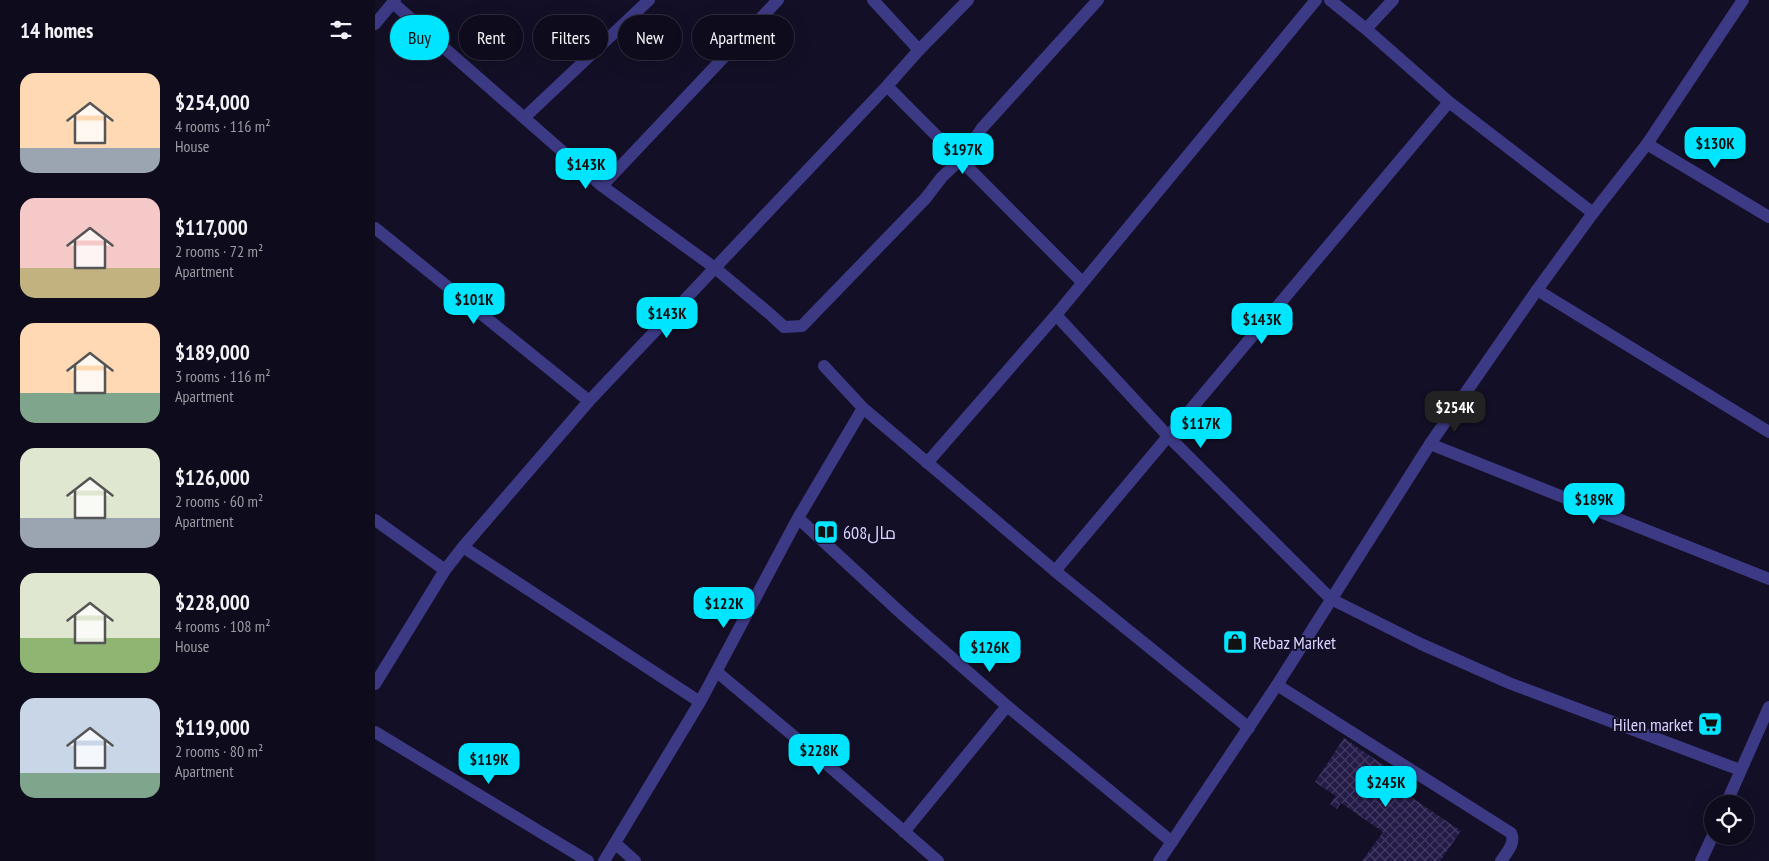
<!DOCTYPE html>
<meta charset="utf-8">
<style>
body{margin:0;font-family:"PT Sans Narrow",Cairo,sans-serif;background:#171425;color:#f1f3f6;height:100vh;display:flex;flex-direction:column;font-size:19px;white-space:nowrap}
*{box-sizing:border-box;margin:0}
p{font-size:16px;color:#9b9ba3}
.icon{flex:none;width:28px;height:28px;fill:none;stroke:currentColor;stroke-width:2;stroke-linecap:round;stroke-linejoin:round}
.map{position:relative;flex:1;overflow:hidden}
.side{display:flex;flex-direction:column;background:#0e0b1c;width:375px}
.side>*{flex:none}
.hud{position:absolute;left:15px;top:15px;width:475px;height:45px;display:flex;gap:10px}
.fabs{position:absolute;left:1329px;top:795px;display:grid;gap:10px}
.fabs a{display:grid;place-items:center;width:50px;height:50px;border-radius:50%;background:#0e0b1c;box-shadow:0 5px 20px #0002,0 0 0 1px #2e2b3b;font-size:25px}
.price{position:absolute;translate:-50% -42px;padding:0 11px;border-radius:10px;background:#00e5ff;color:#111;font-size:16px;line-height:32px;filter:drop-shadow(0 1px 2px #0008)}
.price::after{content:'';position:absolute;left:50%;top:30px;width:15px;height:11px;margin-left:-8px;background:inherit;clip-path:polygon(0 0,100% 0,50% 100%)}
.price.on{background:#222;color:#fff}
ul{padding:0;list-style:none}
li{display:flex;align-items:center;gap:15px;height:125px;padding:0 20px}
li span{display:grid;place-items:center;flex:none;width:140px;height:100px;border-radius:15px;color:#555}
li>.icon{margin-inline-start:auto}
span .icon{width:60px;height:60px;fill:#fffc;stroke-width:1}
li b{font-size:21px}
h2{display:flex;justify-content:space-between;align-items:center;height:60px;padding:0 20px;font-size:21px}
.chip{padding:0 18px;border-radius:22px;background:#0e0b1c;box-shadow:0 5px 20px #0002,0 0 0 1px #2e2b3b;font-size:18px;line-height:45px}
.chip.on{background:#00e5ff;color:#111}
main{display:flex;flex:1;min-height:0}
.map>svg:first-child{display:block}
.building{fill:url(#building-cross-hatch)}
.lines{fill:none;stroke-linecap:round;stroke-linejoin:round}
.minor{stroke:#3d3a85;stroke-width:12}
.tertiary{stroke:#3d3a85;stroke-width:12}
.labels{text-anchor:middle;dominant-baseline:central;stroke-width:4;stroke-linejoin:round;paint-order:stroke}
.poi-label{font-size:18px;fill:#d9d4ff;stroke:#130f26;text-anchor:start}
</style>
<main>
<section class="side">
<h2>14 homes<svg class="icon" aria-label="filters" viewBox="0 0 24 24"><path d="M4 7h16M4 17h16"/><circle cx="9" cy="7" r="2"/><circle cx="15" cy="17" r="2"/></svg></h2>
<ul>
<li><span style="background:linear-gradient(#ffd9b3 75%,#9aa5b1 0)"><svg class="icon" aria-label="home" viewBox="0 0 24 24"><path d="M3 11l9-7 9 7M6 9v11h12V9"/></svg></span><div><b>$254,000</b><p>4 rooms · 116 m²</p><p>House</p></div></li>
<li><span style="background:linear-gradient(#f6c9c9 70%,#c2b280 0)"><svg class="icon" aria-label="home" viewBox="0 0 24 24"><path d="M3 11l9-7 9 7M6 9v11h12V9"/></svg></span><div><b>$117,000</b><p>2 rooms · 72 m²</p><p>Apartment</p></div></li>
<li><span style="background:linear-gradient(#ffd9b3 70%,#7fa58c 0)"><svg class="icon" aria-label="home" viewBox="0 0 24 24"><path d="M3 11l9-7 9 7M6 9v11h12V9"/></svg></span><div><b>$189,000</b><p>3 rooms · 116 m²</p><p>Apartment</p></div></li>
<li><span style="background:linear-gradient(#dfe7d0 70%,#9aa5b1 0)"><svg class="icon" aria-label="home" viewBox="0 0 24 24"><path d="M3 11l9-7 9 7M6 9v11h12V9"/></svg></span><div><b>$126,000</b><p>2 rooms · 60 m²</p><p>Apartment</p></div></li>
<li><span style="background:linear-gradient(#dfe7d0 65%,#8fb573 0)"><svg class="icon" aria-label="home" viewBox="0 0 24 24"><path d="M3 11l9-7 9 7M6 9v11h12V9"/></svg></span><div><b>$228,000</b><p>4 rooms · 108 m²</p><p>House</p></div></li>
<li><span style="background:linear-gradient(#c9d6e8 75%,#7fa58c 0)"><svg class="icon" aria-label="home" viewBox="0 0 24 24"><path d="M3 11l9-7 9 7M6 9v11h12V9"/></svg></span><div><b>$119,000</b><p>2 rooms · 80 m²</p><p>Apartment</p></div></li>
</ul>
</section>
<div class="map">
<svg width="1394" height="861" viewBox="0 0 1394 861">
<defs>
<pattern id="building-cross-hatch" width="8" height="8" patternUnits="userSpaceOnUse" patternTransform="scale(1.25)"><rect width="8" height="8" fill="#241b47"/><path d="M0 0l8 8M0 8l8-8" fill="none" stroke="#433b63"/></pattern>
</defs>
<rect width="100%" height="100%" fill="#130f26"/>
<path class="building" d="M969 738 1039 786 1033 795 1086 831 1065 861H987L1008 832 966 803 962 809 955 804 961 796 940 782Z"/>
<g class="lines">
<path class="minor" d="M498 0 544 50
M955 0 991 29 1074 102 1218 213
M18 3 227 186 340 268 396 315 409 327 427 326 550 199 567 177 586 159 607 128 723 0
M0 24 20 0
M991 29 1018 0
M512 86 707 282
M150 117 274 0
M1272 144 1394 217
M227 186 403 0
M0 228 214 401
M1162 290 1394 432
M681 315 793 436 956 599 1046 644 1134 683 1365 770
M449 366 488 408 680 571 874 728
M1055 444 1394 579
M552 463 681 315 941 0
M423 518 528 615 632 706 797 842
M0 520 70 570
M88 547 325 702
M680 571 1074 102
M342 672 439 753 563 861
M0 684 70 570 88 547 214 401 512 86 544 50 593 0
M902 685 1136 833C1141 843 1132 852 1126 861
M0 732 213 861
M1351 804 1394 707
M529 832 632 706
M240 843 260 861
M229 861 325 702 423 518 488 408
M1326 861 1338 835"/>
<path class="tertiary" d="M784 861 902 685 1055 444 1162 290 1218 213 1272 144 1368 0"/>
</g>
<defs>
<symbol id="library-square" viewBox="-11 -11 22 22"><rect x="-9" y="-9" width="18" height="18" rx="4" fill="#00e5ff" stroke="#130f26"/><path d="M-6-4Q-3-5.5-.7-3.5V5Q-3 3-6 4ZM6-4Q3-5.5 .7-3.5V5Q3 3 6 4Z" fill="#111"/></symbol>
<symbol id="shop-square" viewBox="-11 -11 22 22"><rect x="-9" y="-9" width="18" height="18" rx="4" fill="#00e5ff" stroke="#130f26"/><path d="M-5-2.5h2.3a2.7 3.5 0 0 1 5.4 0H5L5.5 6h-11ZM-1.5-2.5h3a1.5 2.3 0 0 0-3 0Z" fill="#111"/></symbol>
<symbol id="supermarket-square" viewBox="-11 -11 22 22"><rect x="-9" y="-9" width="18" height="18" rx="4" fill="#00e5ff" stroke="#130f26"/><path d="M-6-5.5h2.5l.6 2H6L4.5 2H-2.5L-4.4-4H-6ZM-1.5 3.2a1.3 1.3 0 1 0 .1 0ZM3 3.2a1.3 1.3 0 1 0 .1 0Z" fill="#111"/></symbol>
</defs>
<g fill-rule="evenodd">
<use href="#library-square" x="437" y="518" width="28" height="28"/>
<use href="#shop-square" x="846" y="628" width="28" height="28"/>
<use href="#supermarket-square" x="1321" y="710" width="28" height="28"/>
</g>
<g class="labels">
<g class="poi-label">
<text x="468" y="532">مال608</text>
<text x="878" y="642">Rebaz Market</text>
<text x="1318" y="724" text-anchor="end">Hilen market</text>
</g>
</g>
</svg>
<div class="fabs">
<a><svg class="icon" aria-label="locate" viewBox="0 0 24 24"><circle cx="12" cy="12" r="6"/><path d="M12 2v4M12 18v4M2 12h4M18 12h4"/></svg></a>
</div>
<b class="price" style="left:1340px;top:169px">$130K</b>
<b class="price" style="left:588px;top:175px">$197K</b>
<b class="price" style="left:211px;top:190px">$143K</b>
<b class="price" style="left:99px;top:325px">$101K</b>
<b class="price" style="left:292px;top:339px">$143K</b>
<b class="price" style="left:887px;top:345px">$143K</b>
<b class="price on" style="left:1080px;top:433px">$254K</b>
<b class="price" style="left:826px;top:449px">$117K</b>
<b class="price" style="left:1219px;top:525px">$189K</b>
<b class="price" style="left:349px;top:629px">$122K</b>
<b class="price" style="left:615px;top:673px">$126K</b>
<b class="price" style="left:444px;top:776px">$228K</b>
<b class="price" style="left:114px;top:785px">$119K</b>
<b class="price" style="left:1011px;top:808px">$245K</b>
<div class="hud">
<a class="chip on">Buy</a>
<a class="chip">Rent</a>
<a class="chip">Filters</a>
<a class="chip">New</a>
<a class="chip">Apartment</a>
</div>
</div>
</main>
